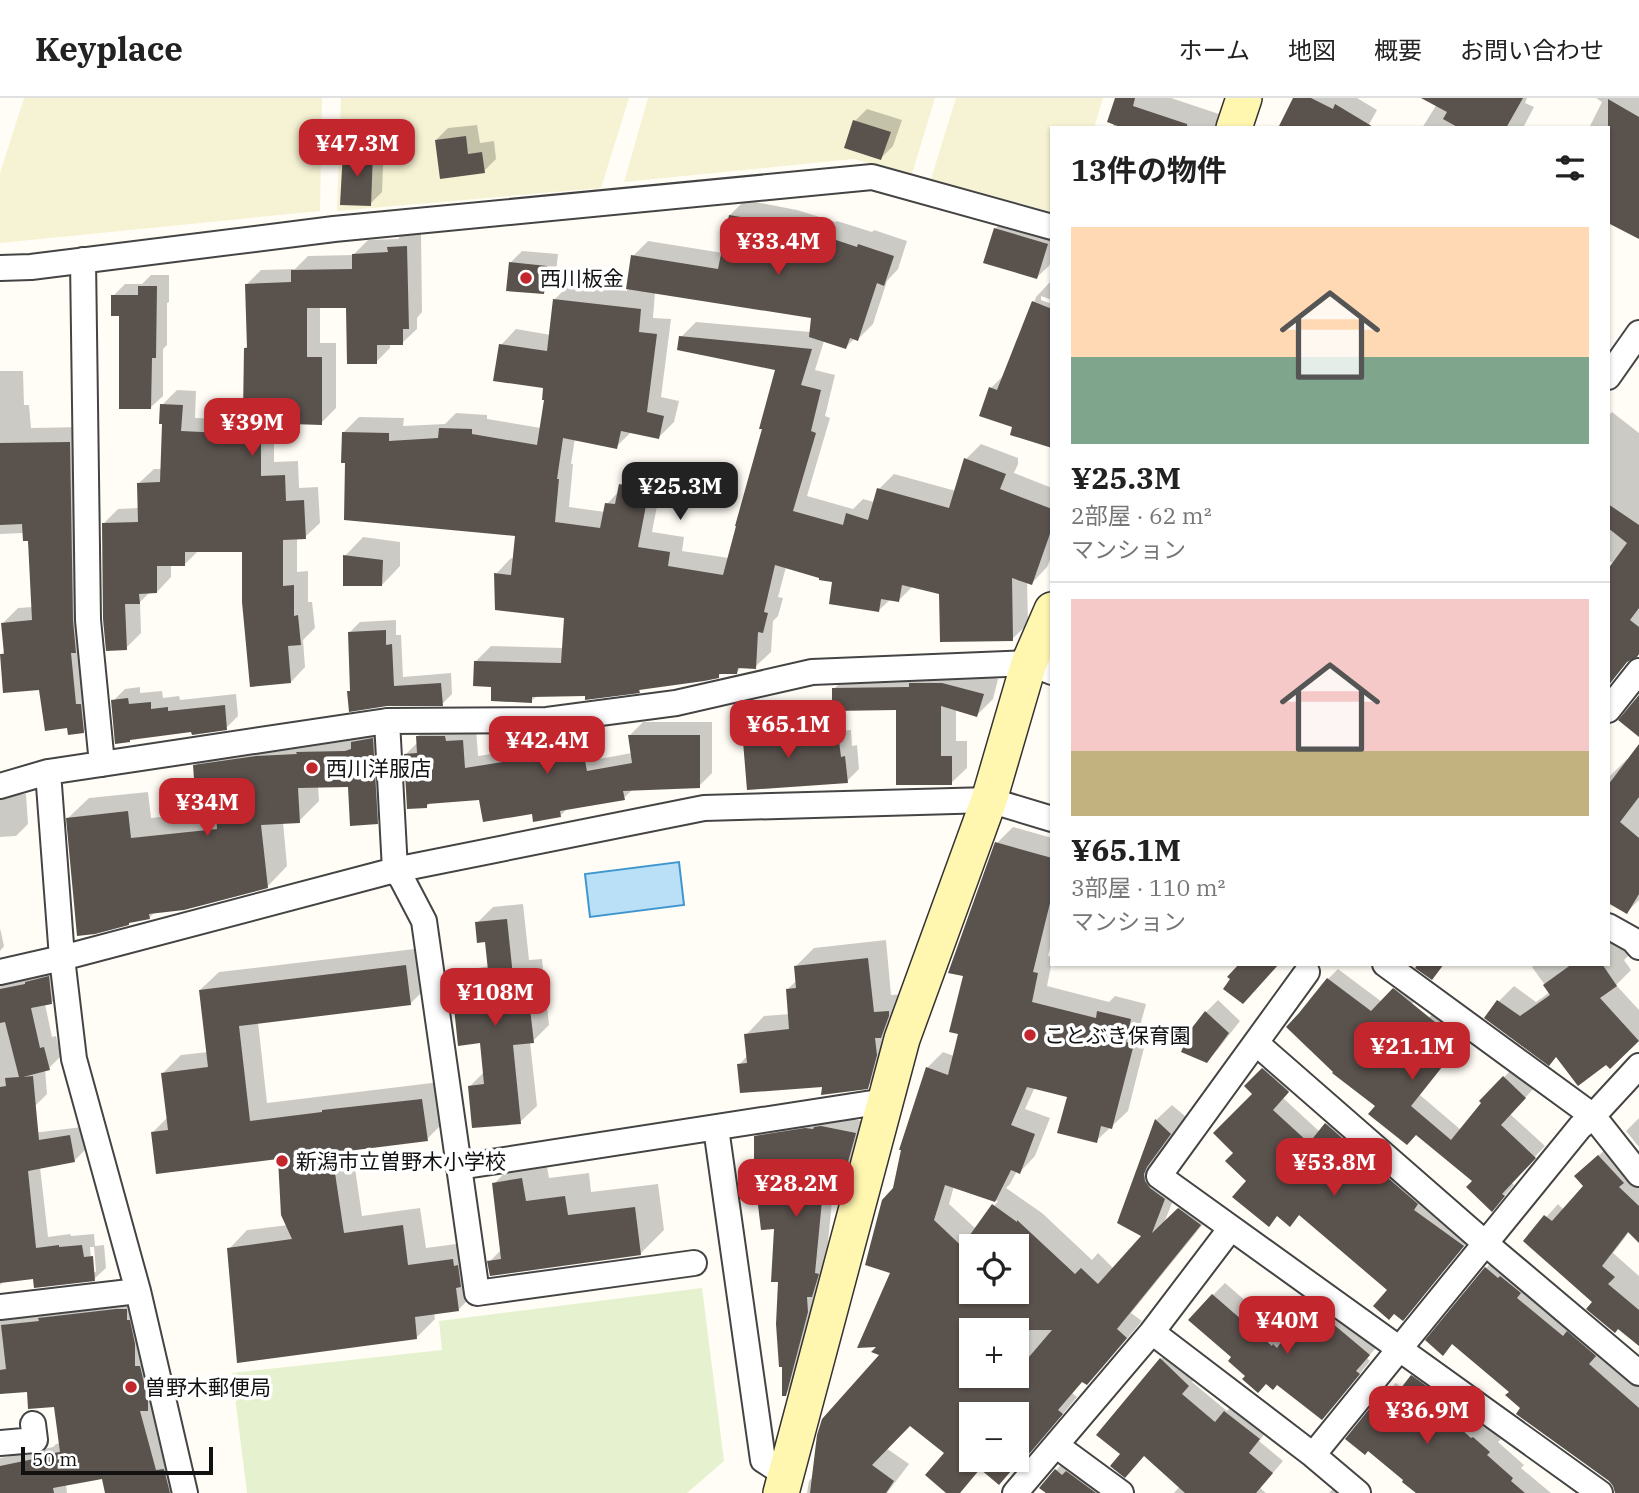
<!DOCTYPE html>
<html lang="ja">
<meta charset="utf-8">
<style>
body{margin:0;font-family:"IBM Plex Serif","Noto Sans JP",serif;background:#f2f2f2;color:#222;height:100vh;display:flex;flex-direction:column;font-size:26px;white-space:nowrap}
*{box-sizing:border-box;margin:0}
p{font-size:23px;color:#767676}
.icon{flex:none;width:38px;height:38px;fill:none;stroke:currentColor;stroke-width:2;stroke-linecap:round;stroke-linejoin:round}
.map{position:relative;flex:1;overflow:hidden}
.details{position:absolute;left:1050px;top:28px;width:560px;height:840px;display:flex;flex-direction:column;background:#fff;border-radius:0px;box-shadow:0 2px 5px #0004}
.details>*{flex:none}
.fabs{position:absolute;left:959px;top:1136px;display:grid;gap:14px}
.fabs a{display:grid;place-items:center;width:70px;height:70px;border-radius:0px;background:#fff;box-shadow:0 2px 5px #0004;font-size:35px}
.scale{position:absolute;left:21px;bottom:18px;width:192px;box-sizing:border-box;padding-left:7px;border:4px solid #111;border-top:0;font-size:19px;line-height:24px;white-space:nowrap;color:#111;-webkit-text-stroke:5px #fff;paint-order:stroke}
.price{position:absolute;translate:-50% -60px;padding:0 16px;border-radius:14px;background:#c4262e;color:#fff;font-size:23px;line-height:46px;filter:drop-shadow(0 2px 4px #0008)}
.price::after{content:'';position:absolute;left:50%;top:42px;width:21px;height:16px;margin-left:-10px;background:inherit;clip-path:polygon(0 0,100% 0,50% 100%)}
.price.on{background:#222;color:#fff}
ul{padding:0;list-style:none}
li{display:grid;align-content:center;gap:14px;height:371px;padding:0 21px}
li+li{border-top:2px solid #e0e0e0}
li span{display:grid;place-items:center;height:217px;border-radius:0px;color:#555}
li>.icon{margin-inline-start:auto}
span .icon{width:126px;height:126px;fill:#fffc;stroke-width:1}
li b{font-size:30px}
h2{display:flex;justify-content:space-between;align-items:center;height:84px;padding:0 21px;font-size:30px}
header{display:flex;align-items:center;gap:42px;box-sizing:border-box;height:98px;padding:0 35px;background:#fff;border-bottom:2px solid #e0e0e0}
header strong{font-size:33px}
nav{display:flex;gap:38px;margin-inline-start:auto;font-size:24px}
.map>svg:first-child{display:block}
.farmland{fill:#f6f3d4}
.pitch{fill:#e6f2cf}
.water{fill:#b9e0f7;stroke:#3f96cf;stroke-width:2}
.shadow{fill:#0003;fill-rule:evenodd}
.building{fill:#5a524d;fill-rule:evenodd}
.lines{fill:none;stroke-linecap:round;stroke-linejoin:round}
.street-casing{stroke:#444;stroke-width:28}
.secondary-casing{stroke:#333;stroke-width:38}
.street{stroke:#fff;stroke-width:24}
.secondary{stroke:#fff6b0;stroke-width:35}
.poi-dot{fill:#c4262e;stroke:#fff;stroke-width:2.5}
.labels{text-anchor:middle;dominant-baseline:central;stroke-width:7;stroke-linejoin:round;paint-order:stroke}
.poi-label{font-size:21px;fill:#111;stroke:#fff;text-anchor:start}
</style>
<header>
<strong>Keyplace</strong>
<nav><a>ホーム</a><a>地図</a><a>概要</a><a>お問い合わせ</a></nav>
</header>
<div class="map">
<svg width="1639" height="1395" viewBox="0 0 1639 1395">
<rect width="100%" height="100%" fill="#fffdf5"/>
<path class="farmland" d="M24 0H322L320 113 0 145V75Z
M341 0H629L601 90 337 113Z
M648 0H935L912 76 853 61 624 84Z
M956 0H1103L1094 30H1052V114L931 81Z"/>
<path class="pitch" d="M702 1190 724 1363 687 1395H247L232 1275 442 1252 439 1223Z"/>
<path class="water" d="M679 764 684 807 590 819 585 776Z"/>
<path class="shadow" d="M1117 0H1171L1222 17 1218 30H1113Z
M1295 0H1357L1377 12 1367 30Z
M1425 0H1527L1525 5 1534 9 1523 30H1422L1437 6Z
M1596 0H1639V139L1608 30H1589L1602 4Z
M867 11 902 22 893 48 881 60 855 23Z
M477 27 480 45 494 43 496 61 484 73 436 42 448 30Z
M357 42 384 43 382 94 370 106 345 54Z
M745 102 797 112 836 124 837 123 872 134 874 132 907 143 898 171 887 183 873 226 858 241 855 240 846 249 824 243 815 272 835 277 825 318 830 320 807 398 853 411 863 401 874 404 879 391 894 376 956 393 966 361 981 346 1018 360V366L1014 375 1052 390V457L1047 469 1032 485 1027 483 1028 526 1012 541 941 495 913 488 899 502 891 501 879 512 834 483 786 469 778 499 783 500 778 518 773 523 771 554 755 569 742 568 737 574 722 575 718 578 642 590 639 593 538 597 531 603 493 588 476 563 491 548 564 550 566 519 496 476 511 460 514 461 516 437 347 363 343 335 359 319 404 320 403 328 445 326 456 315 487 317V321L541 330 546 301 545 289 501 247 516 231 551 237 555 201 570 186 627 193 633 158 648 143 723 155 730 117ZM655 194 813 219 811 234 696 224 681 239 777 271 765 330 729 460 682 453 684 439 652 434 663 377 636 372 621 387 620 392 607 406 605 414 569 409 573 366H571L575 340 616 349 631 334 659 339 674 324 679 303 661 299 671 221 653 220Z
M1007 119 1052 132V158L1049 168 1037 179 995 131Z
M421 134 422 214 417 220V231L402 245H390V250L376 264 348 209H320V245H336V310L321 325 274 324V364L298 363 299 390 318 389 320 425 305 439 297 440V474L308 473V504H312L315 530 303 542 305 569 291 584 244 452H199L184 467H171V479L157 494H150L140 504 141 535 126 550 103 426 118 411 139 410V385L154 371H162V307L177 292 196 293 195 320 225 321V317L240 303H245V250L249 247 246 187 261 172 295 171 308 158 353 157 368 142 398 141 403 135Z
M522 153 558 156 555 183 543 195 510 165Z
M151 177H169V204L167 205V247L163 251V298L151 309 113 198 125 186H142Z
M1050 184 1052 185V202L1041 198V202L1052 206V348L1015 328 991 290 1006 275 1036 199Z
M0 273H23L24 307H29L31 330 84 329 99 618 83 634 68 628 40 590 1 557 5 552 2 526 18 510 33 509 29 441 24 435 0 436Z
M1612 314 1639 335V557H1633L1615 577 1614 466 1608 462V318Z
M363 439 400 444V468L382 487 345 458Z
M396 522V537H401L403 579 451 575 452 596 442 606 352 591 350 534 360 524Z
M958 570 998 581 993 601 977 617 956 611V643H967V670L951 685 898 610 834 591 850 575Z
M140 589V595L162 593 163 600 179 598 180 602 236 596 238 618 226 630 193 632 113 603 125 591Z
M781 605 783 631 790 630 791 637 851 632 852 648 857 647 859 671 847 683 749 690 743 620 755 608Z
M373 624 397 704 377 724 349 687 318 688 319 703 299 723 283 724 287 768 267 789 155 814 149 820 68 720 89 700 148 694 151 720 218 713 216 678 195 668 215 647Z
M643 624H712V675L699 688 633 691 624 700 568 710 560 718 534 714 481 701 431 704 426 709 405 657 418 644V638L431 625 476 630 478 658 548 647 555 640 560 639 571 628 593 625 599 661 632 655 630 637Z
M1639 649V802L1627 814 1608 803V680L1627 661 1629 663Z
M26 696 28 726 16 738 0 739V698Z
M1013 729 1052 740V842L1048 858 1052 859V863L1047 888 1109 904 1115 898 1146 906 1140 928 1149 930 1128 1013 1096 1043 1069 998 1035 989 1025 1011 1050 1020 1035 1058 1020 1074 1017 1073 1010 1086 1006 1090 1042 1115 1092 1162 1098 1155 1114 1171 1143 1138 1120 1124 1156 1022 1172 1007 1186 1019 1162 1051 1160 1059 1180 1085 1164 1125 1195 1095 1216 1110 1131 1215 1142 1223 1103 1269 1087 1285 1083 1282 1072 1295 1077 1299 1032 1353 999 1385 981 1370 959 1395H949L946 1355 910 1326 886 1350 909 1366 887 1395H807L809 1383 814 1378 882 1256 880 1247 892 1174 894 1091 927 970 943 954 954 958 997 745ZM954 1088 998 1103 976 1131 949 1106ZM971 1148H1017V1194H971ZM971 1232H1017V1278H971ZM971 1316H1017V1362H971Z
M523 806 529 862 542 861 549 927 533 943 530 944 537 1008 520 1024 470 988 485 973 481 943 454 901 463 892 462 886 478 870 489 868 487 842 477 825 493 809Z
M1608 818 1620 845 1629 857 1624 862 1631 872 1616 887 1639 912V942L1610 969 1606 964 1557 957 1487 920 1499 903 1514 888 1536 904 1550 894 1532 869 1535 866H1608Z
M0 830 4 848 0 853Z
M886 842 891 897 906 896 886 970 867 989 825 987 739 967 748 957 746 937 764 918 790 916 788 891 797 882 796 868 814 850Z
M423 850 428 888 410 906 258 924 267 1005 440 984 445 1023 427 1041 352 1050 362 1118 420 1110 426 1150 471 1144 477 1193 459 1211 434 1214 435 1221 417 1239 229 1151 247 1132 288 1127 280 1059 152 1035 168 1019 163 975 181 957 208 954 200 892 219 874Z
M61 867 64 892 52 904 45 906 52 939 56 938 61 958 49 970 45 971 47 996 35 1008 0 1010V871Z
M1338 871 1382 904 1404 881 1422 894 1401 919 1414 932 1440 910 1470 934 1420 997 1461 1032 1483 1005 1481 1003 1514 969 1535 989 1510 1016 1545 1048 1511 1084 1514 1087 1502 1101 1475 1083 1417 1036 1378 1008 1328 881Z
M1218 902 1240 923 1218 951 1206 963V914Z
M1274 960 1299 981 1283 1000 1320 1034 1337 1015 1474 1136 1414 1209 1389 1192 1300 1116 1290 1127 1248 1082 1236 1055 1263 971Z
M834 1017 867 1024 854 1073 842 1084 834 1083 826 1164 797 1284 785 1296 775 1129 756 1039 768 1027Z
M1639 1020V1049L1626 1033Z
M82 1029 86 1051 74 1063 40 1069 48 1139 70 1136 71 1138 94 1136 95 1148 104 1147 106 1170 94 1181 34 1179 3 1184 0 1187V1039ZM90 1149H94L96 1174H92Z
M1615 1043 1639 1073V1142L1630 1133 1613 1155 1639 1178V1246L1525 1143 1558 1106 1564 1112 1585 1088 1589 1066Z
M545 1057 549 1080 589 1075 591 1094 658 1086 664 1132 640 1156 489 1164 502 1151 494 1086 517 1062Z
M1498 1158 1639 1287V1395H1616L1615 1388 1523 1310 1511 1293 1453 1245 1443 1255 1486 1170Z
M1225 1185 1285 1237 1286 1236 1288 1238 1301 1220 1312 1208 1318 1213 1325 1206 1381 1244 1367 1260 1370 1263 1334 1308 1322 1320 1277 1285 1267 1284 1248 1278 1233 1259 1213 1197Z
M138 1200 188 1395H107L103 1379 66 1386 67 1395H0V1360L53 1349 56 1346 61 1345 56 1308 29 1292 0 1294V1207Z
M1172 1250 1199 1276 1192 1284 1227 1313 1236 1303 1270 1329 1259 1343 1283 1363 1260 1390 1266 1395H1174L1180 1388 1145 1356 1122 1355 1161 1261Z
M1424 1266 1443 1292 1485 1330 1486 1328 1501 1341 1498 1344 1524 1367 1521 1370 1551 1395H1419L1384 1297 1396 1285 1402 1290Z
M1067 1361 1123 1395H1045L1056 1372Z
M1342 1381 1356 1395H1329Z"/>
<path class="building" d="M1115 0H1135L1133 8 1187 26V30H1123L1107 24Z
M1293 0H1311L1333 11 1335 6 1375 30H1278Z
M1421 0H1523L1506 30H1459L1443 21 1447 14Z
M1608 1 1639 19V141L1608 125Z
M853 22 891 34 881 62 844 50Z
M466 38 468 56 482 54 485 75 440 81 435 42Z
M343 53 373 54 371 108 340 107Z
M729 117 782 126 820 138 821 137 857 149 858 146 894 158 884 188 877 185 858 243 850 240 846 251 809 239 811 220 626 191 631 157 718 171Z
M994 130 1048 146 1037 181 983 165Z
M407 148 409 231H403V247H377V266H347L346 210H307V259H322V327L261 325V378L285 377 286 403 304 402 306 441 283 442V488L294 487V518L298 517 301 547 288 548 291 585 250 589 242 504V454H185V468H157V495L139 496 140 506H125L127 552 106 553 103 521 102 425 138 424 137 385 160 384 162 326H159L160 306 183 307 181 333 223 335 224 316H243L244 250H247L245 186 291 184V172L352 171V156L388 154 387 149Z
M509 164 547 168 544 196 506 193Z
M138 188H157L156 260H152L151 311H119V218H111V197H138Z
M553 201 641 211 639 234 657 236 647 314 664 318 659 341 621 333 617 351 563 340 557 381H559L555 424 600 430 605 405 615 406 619 386 649 392 638 449 670 454 668 468 723 477 736 428H735L762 331H759L775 272 677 252 679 238 812 251 801 287 821 292 811 333 816 335 793 413 843 427 846 415 868 422 877 390 949 410 964 360 1006 376 1000 391 1052 411V430L1032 487 1012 480 1013 543 940 544 939 496 902 487 899 504 881 501 879 514 829 506 832 484 819 482V480L775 467 764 514 768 515 763 535 758 534 756 571 738 570 737 576H719V580L704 583 639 592 640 595 585 602V598L532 599V605L491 603V589L473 588 474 563 561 565 564 520 495 512 494 475 511 477 515 438 344 422 345 365H341L342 334 389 335V343L438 340 439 330 472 331V336L537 347 544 302H542L543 290 493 283 499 246 547 253Z
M1032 203 1052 211V350L1010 337 1012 329 979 318 989 289 997 292Z
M70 344 73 522 76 555H71L76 606H81L84 635 68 637 67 630 45 633 39 592 3 595 0 556H4L1 525 32 522 28 443H23L22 426 0 427V345Z
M1608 406 1639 427V510L1630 522 1639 529V556L1637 559 1627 564 1608 588V471L1627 445 1608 430Z
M343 457 383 462 382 488H343Z
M386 532V547L392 546 394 588 441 585 443 608H387L349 614 347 593H350L348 534Z
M909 585H942L984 596 977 619 941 608V658H952V687H896V612L832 613V590L909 589Z
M1639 597V639L1618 622Z
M128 600 129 606 151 604V611L168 609V613L225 607 227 632 192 637 191 634 130 642V644L115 646 111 602Z
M769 617 771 642 779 641V648L839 643 841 659 845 658 848 685 747 692 741 619Z
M580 637 587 673 632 665 628 637H700V690L623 693 625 702 560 713 561 719 533 724 532 716 483 724 479 702 427 706V710L407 711 404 656 417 655 416 638H445L446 643 463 642 465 670 540 658V653L556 650 554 641Z
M373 640 378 726 350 728 348 689 298 690 300 725 261 727 268 790 184 812 149 816 150 821 129 825V827L95 836 77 838 66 720 128 713 131 740 217 731 214 680 194 681 193 667 256 658 297 656 296 654 345 653 351 651V644Z
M1639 646V699L1620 724 1639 740V796L1627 816 1608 805V687Z
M995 744 1052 760V797L1033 874 1038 875 1032 904 1096 920 1097 913 1131 921 1126 944 1134 946 1112 1031 1101 1028 1097 1045 1057 1035 1067 999 1027 989 1011 1027 1035 1036 1020 1076 1011 1072 995 1104 945 1087 934 1122 971 1157V1194H1017V1148H962L992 1106 1017 1124V1122L1075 1176 1081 1170 1098 1186 1141 1138 1117 1125 1155 1021 1171 1036 1147 1069 1144 1076 1145 1083 1150 1090 1165 1101 1152 1135 1178 1110 1201 1127 1117 1231 1127 1240 1087 1287 1082 1284 1058 1312 1063 1316 1017 1370V1366L999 1387 980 1371 960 1395H946L925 1377 944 1355 910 1328 872 1367 894 1383 886 1395H810L817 1337 822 1321 879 1257 871 1254 876 1249 857 1250 890 1175 865 1167 882 1102 893 1090 901 1052H899L926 969 948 977 958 936 949 934 963 878 948 875ZM971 1232H1052L1017 1273V1278H971ZM971 1316H1017V1362H971Z
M507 821 513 878 526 876 534 945 513 947 521 1026 472 1030 468 988 484 986 480 945 458 948 453 900 462 899 460 886 489 882 485 844 477 845 475 824Z
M868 860 874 914 889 913V918L881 940H875L877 957 868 991 821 997 822 989 740 995 737 966 747 965 744 936 789 931 786 891 796 890 794 868Z
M1239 866H1279L1243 906 1223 891 1230 881 1227 879Z
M1418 866H1444L1432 882 1415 870Z
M1572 866H1602L1617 888 1600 900 1639 943 1610 971 1606 967 1578 988 1556 959 1549 968 1484 920 1497 902 1520 918 1550 897 1543 887Z
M406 867 411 907 239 928 250 1023 322 1014V1012L422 1001 428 1043 332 1055 344 1135 403 1127 408 1167 453 1161 454 1168 458 1167 461 1189 456 1190 459 1213 415 1219 417 1241 237 1265 227 1150 292 1141 281 1117 278 1061 156 1076 151 1034 168 1032 161 975 208 969 199 892Z
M49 878 52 906 31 910 40 950 44 949 50 972 23 979 33 978 39 1042 70 1037 75 1064 28 1073 36 1150 59 1147V1149L82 1147 84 1159 93 1158 95 1183 34 1190 33 1181 0 1185V989L6 988 5 980 19 979 5 924 0 925V891L25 886V884Z
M1327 880 1371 913 1393 890 1461 945 1411 1008 1451 1042 1481 1005 1479 1003 1503 978 1526 1000 1501 1027 1536 1060 1502 1096 1505 1098 1492 1114 1466 1089 1472 1083 1416 1037 1407 1047 1368 1016 1375 1008 1332 975 1333 974 1286 929 1299 915Z
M1205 913 1229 935 1207 965 1181 954 1191 931Z
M1262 970 1289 994 1273 1012 1309 1045 1325 1025 1342 1040 1336 1046 1386 1083 1388 1080 1418 1106 1414 1112 1464 1148 1403 1223 1394 1216 1389 1222 1373 1208 1387 1192 1299 1117 1290 1129 1277 1118 1269 1129 1232 1099 1246 1083 1225 1063 1233 1055 1213 1035 1252 996 1244 988Z
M821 1028 856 1035 842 1086 824 1082 815 1175 819 1176 812 1199H807L808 1214 786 1298H782V1269H779L776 1226 778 1184H771L774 1131 761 1132 754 1074V1038L805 1030 813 1031 814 1029Z
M1598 1057 1624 1085 1619 1089 1639 1108V1145L1628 1134 1602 1168 1615 1179 1608 1186 1639 1212V1248L1618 1231 1615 1235 1586 1211 1592 1204 1523 1143 1544 1117 1552 1123 1583 1088 1574 1078Z
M522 1080 526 1103 565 1098 568 1117 635 1109 641 1157 490 1178 487 1163 501 1161 492 1085Z
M1485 1169 1498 1180 1500 1178 1521 1195 1517 1200 1563 1238 1567 1233 1596 1258 1589 1266 1639 1310V1395H1615L1613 1388 1609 1383 1516 1316 1520 1310 1505 1297 1509 1294 1452 1246 1443 1258 1425 1242Z
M1212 1196 1272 1248 1273 1246 1277 1250 1299 1219 1306 1224 1311 1217 1323 1225 1326 1220 1370 1257 1356 1273 1360 1276 1322 1322 1277 1287 1273 1292 1266 1286 1258 1295 1242 1281 1245 1278 1228 1263 1231 1259 1188 1222Z
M116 1211H127V1222H130L135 1246V1268H140L148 1302V1313H140L156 1372 164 1371 170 1395H105L102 1381 53 1390 54 1395H0V1368L43 1359 42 1357 60 1354 54 1309 28 1311 27 1294 0 1296V1272L6 1271 1 1227 39 1223 38 1220Z
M1160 1260 1189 1288 1182 1296 1215 1324 1224 1313 1260 1341 1249 1355 1273 1375 1256 1395H1185L1144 1358 1125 1380 1110 1368 1120 1356 1096 1337Z
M1411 1277 1439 1297 1432 1305 1471 1340 1473 1339 1490 1354 1487 1357 1513 1380 1511 1383 1525 1395H1416L1402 1384 1403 1382 1368 1353 1365 1357 1345 1341 1382 1295 1391 1303Z
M1055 1371 1062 1377 1066 1373 1096 1395H1046L1039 1390Z"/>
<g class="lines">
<defs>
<path id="street" d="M83 162 88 522 102 666
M0 170 31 169 334 131 872 79 1052 129
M1608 279 1639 235
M1608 612 1639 573
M387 623 395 772 402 781 424 823 477 1195 694 1165
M48 674 62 860 74 961 138 1193 185 1395
M0 688 48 674 387 623 547 622 676 605 812 574 1029 565 1052 574
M1608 828 1633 842 1639 849
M1385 866 1593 1018 1639 1076
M0 874 62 860 395 772 704 710 989 702 1052 721
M1307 874 1159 1078 1600 1395
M1256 945 1485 1145 1639 1275
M716 1030 763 1362 786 1377
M459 1069 885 1003
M0 1209 138 1193
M1152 1234 1231 1130
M0 1345 35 1342 33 1326
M1057 1348 1121 1395
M1313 1357 1580 1029 1593 1018 1639 968
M1015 1395 1152 1234 1313 1357 1358 1395"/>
<path id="secondary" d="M1234 30 1244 0
M781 1395 902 941 989 702 1029 565 1052 512"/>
</defs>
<use href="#street" class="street-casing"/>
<use href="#secondary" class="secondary-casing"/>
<use href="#street" class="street"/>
<use href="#secondary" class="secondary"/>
</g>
<g class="poi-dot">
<circle cx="526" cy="180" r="7"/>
<circle cx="312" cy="670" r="7"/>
<circle cx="1030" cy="937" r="7"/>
<circle cx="282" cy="1063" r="7"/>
<circle cx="131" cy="1289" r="7"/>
</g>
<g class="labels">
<g class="poi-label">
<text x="540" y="180">西川板金</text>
<text x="326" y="670">西川洋服店</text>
<text x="1044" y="937">ことぶき保育園</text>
<text x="296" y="1063">新潟市立曽野木小学校</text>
<text x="145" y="1289">曽野木郵便局</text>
</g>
</g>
</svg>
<div class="fabs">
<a><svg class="icon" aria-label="locate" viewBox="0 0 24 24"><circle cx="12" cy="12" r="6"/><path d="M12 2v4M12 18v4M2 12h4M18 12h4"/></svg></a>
<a>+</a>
<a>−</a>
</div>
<div class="scale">50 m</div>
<b class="price" style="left:357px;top:81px">¥47.3M</b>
<b class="price" style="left:778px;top:179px">¥33.4M</b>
<b class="price" style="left:252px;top:360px">¥39M</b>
<b class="price on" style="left:680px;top:424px">¥25.3M</b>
<b class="price" style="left:788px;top:662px">¥65.1M</b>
<b class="price" style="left:547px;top:678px">¥42.4M</b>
<b class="price" style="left:207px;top:740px">¥34M</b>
<b class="price" style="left:495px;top:930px">¥108M</b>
<b class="price" style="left:1412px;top:984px">¥21.1M</b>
<b class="price" style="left:1334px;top:1100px">¥53.8M</b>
<b class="price" style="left:796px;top:1121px">¥28.2M</b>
<b class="price" style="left:1287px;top:1258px">¥40M</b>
<b class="price" style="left:1427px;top:1348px">¥36.9M</b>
<section class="details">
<h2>13件の物件<svg class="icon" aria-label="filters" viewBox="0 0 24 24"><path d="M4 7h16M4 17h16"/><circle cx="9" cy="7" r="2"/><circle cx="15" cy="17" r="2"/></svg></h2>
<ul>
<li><span style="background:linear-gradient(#ffd9b3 60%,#7fa58c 0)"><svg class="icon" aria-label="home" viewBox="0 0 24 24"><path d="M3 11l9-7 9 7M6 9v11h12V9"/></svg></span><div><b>¥25.3M</b><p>2部屋 · 62 m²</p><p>マンション</p></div></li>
<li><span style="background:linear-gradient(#f6c9c9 70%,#c2b280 0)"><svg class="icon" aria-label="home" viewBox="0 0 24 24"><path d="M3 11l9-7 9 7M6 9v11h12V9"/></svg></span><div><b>¥65.1M</b><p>3部屋 · 110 m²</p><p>マンション</p></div></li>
</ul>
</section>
</div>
